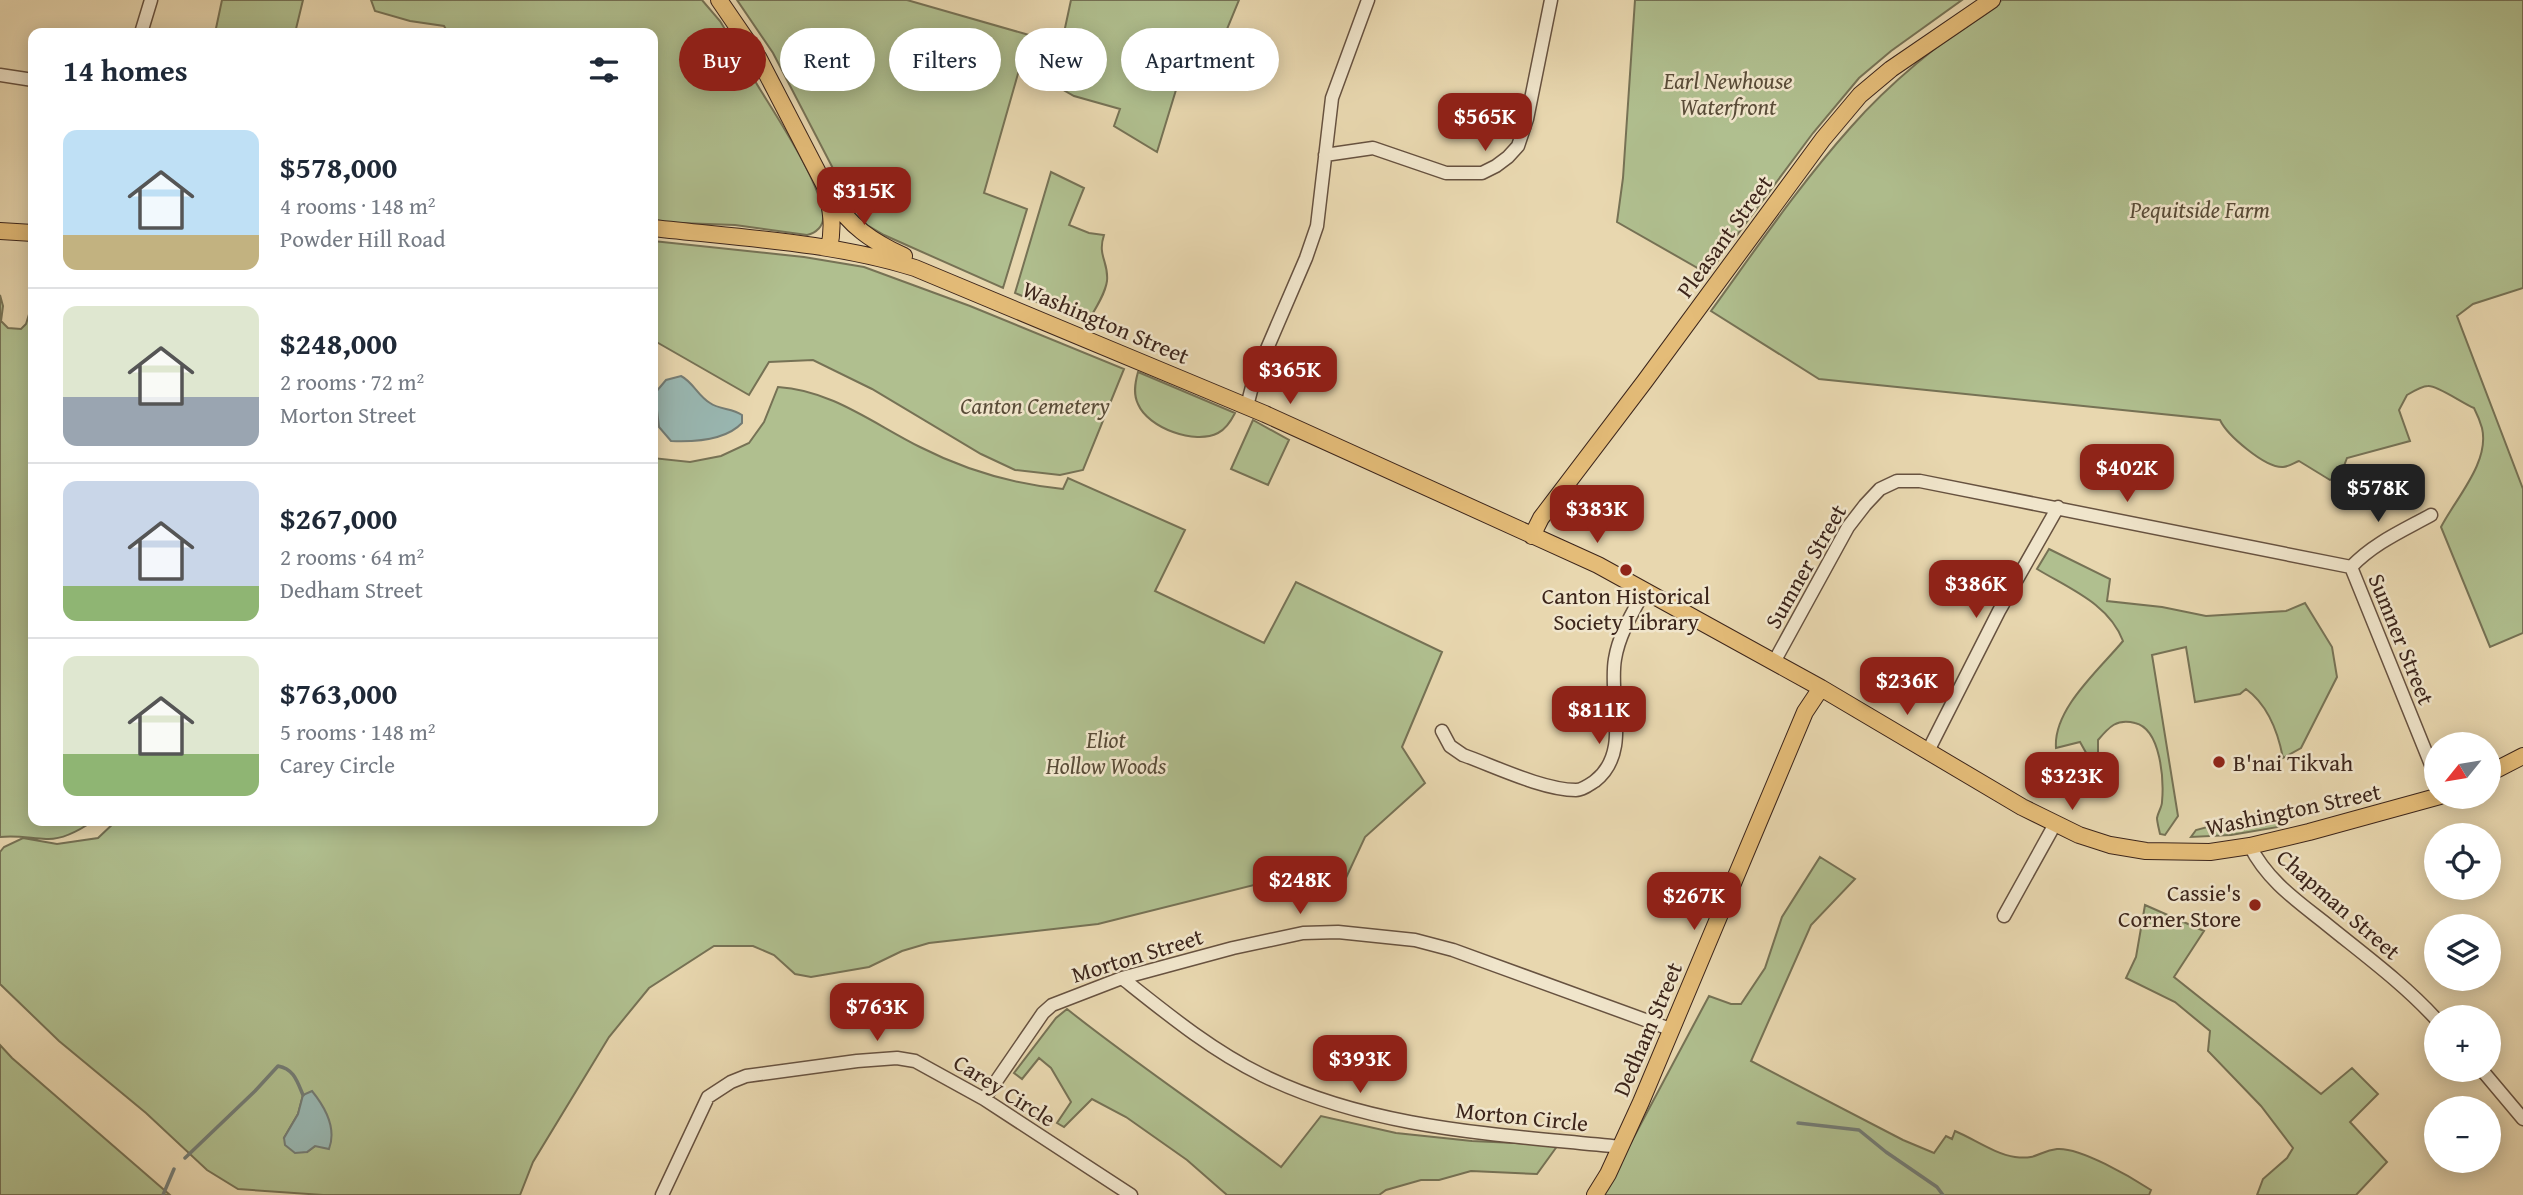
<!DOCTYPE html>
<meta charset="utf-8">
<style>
body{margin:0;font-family:"Gentium Book Plus",serif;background:#f2f2f3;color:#1f2937;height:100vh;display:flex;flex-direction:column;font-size:26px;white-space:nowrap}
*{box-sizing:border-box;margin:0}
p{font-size:23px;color:#747a83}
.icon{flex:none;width:38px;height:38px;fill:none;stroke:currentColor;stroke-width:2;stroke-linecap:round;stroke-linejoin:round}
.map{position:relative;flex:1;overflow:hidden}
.drawer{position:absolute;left:28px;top:28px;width:630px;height:798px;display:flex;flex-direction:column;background:#fff;border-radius:14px;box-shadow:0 4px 18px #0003}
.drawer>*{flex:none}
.guide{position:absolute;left:679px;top:28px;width:665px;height:63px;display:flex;gap:14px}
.needle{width:46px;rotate:240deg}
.tools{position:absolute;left:2424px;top:732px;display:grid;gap:14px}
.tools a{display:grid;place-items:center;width:77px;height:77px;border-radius:50%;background:#fff;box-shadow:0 4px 18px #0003;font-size:35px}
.price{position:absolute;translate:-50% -60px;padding:0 16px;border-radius:14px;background:#8f2418;color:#fff;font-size:23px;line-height:46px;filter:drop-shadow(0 2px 4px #0008)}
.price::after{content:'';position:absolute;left:50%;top:42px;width:21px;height:16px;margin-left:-10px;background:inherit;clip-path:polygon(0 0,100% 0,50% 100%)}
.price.on{background:#222;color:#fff}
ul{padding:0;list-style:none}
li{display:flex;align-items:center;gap:21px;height:175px;padding:0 35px}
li+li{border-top:2px solid #e0e1e3}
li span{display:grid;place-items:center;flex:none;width:196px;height:140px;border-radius:14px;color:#555}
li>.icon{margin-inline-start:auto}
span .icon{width:84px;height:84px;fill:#fffc;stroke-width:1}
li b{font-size:30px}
h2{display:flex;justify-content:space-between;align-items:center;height:84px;padding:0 35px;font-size:30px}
.chip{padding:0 24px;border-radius:32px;background:#fff;box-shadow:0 4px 18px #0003;font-size:24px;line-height:63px}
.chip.on{background:#8f2418;color:#fff}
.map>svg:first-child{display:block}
.green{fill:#b0bf8f;stroke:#767255;stroke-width:2;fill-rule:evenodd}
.water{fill:#99b8b3;stroke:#747d76;stroke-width:2}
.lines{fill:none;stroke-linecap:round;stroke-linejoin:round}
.stream{stroke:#747d76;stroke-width:3.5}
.minor-casing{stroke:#675240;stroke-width:15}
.major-casing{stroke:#3c251b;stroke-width:18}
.minor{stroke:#f0e5cb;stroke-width:12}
.major{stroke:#e4bc78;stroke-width:16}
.poi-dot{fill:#8f2418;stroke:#f0e5cb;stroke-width:2.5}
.labels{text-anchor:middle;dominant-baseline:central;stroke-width:5;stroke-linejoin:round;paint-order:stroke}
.park-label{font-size:23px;font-style:italic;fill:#594c38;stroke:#f0e5cb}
.street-label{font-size:23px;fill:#3c251b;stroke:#f0e5cb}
.poi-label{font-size:23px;fill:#3c251b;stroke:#f0e5cb}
</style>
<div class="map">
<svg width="2523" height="1195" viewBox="0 0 2523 1195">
<rect width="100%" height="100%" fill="#e8d7af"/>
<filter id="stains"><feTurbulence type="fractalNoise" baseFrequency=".00286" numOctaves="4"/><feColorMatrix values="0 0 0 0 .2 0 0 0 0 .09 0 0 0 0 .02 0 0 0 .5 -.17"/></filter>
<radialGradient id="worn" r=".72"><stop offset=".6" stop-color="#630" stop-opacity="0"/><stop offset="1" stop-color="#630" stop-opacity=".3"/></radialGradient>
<path class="green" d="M222 0H303L295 33H215Z
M371 0H702L720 21C733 42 745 64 758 86 775 114 823 186 823 216 824 226 816 233 807 235L735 225 653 222V33H448L444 26 410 21 375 11Z
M737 0H907L1029 35 984 193 1027 209 1003 288 884 235 867 225 853 207 773 53Z
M1071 0H1239L1211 68 1183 67 1157 152 1114 126 1120 109 1074 96 1053 84Z
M1635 0H1962L1891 51 1859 78 1813 133 1708 274 1617 222 1623 178Z
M2002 0H2523V288L2473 304 2457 316 2523 489V633L2490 647 2441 527C2456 498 2490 462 2482 428 2480 421 2477 414 2474 408 2462 403 2437 385 2428 386 2422 386 2412 392 2407 395L2399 410 2410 441 2347 458 2340 476 2330 480 2299 461C2294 463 2288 467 2283 467 2265 468 2227 435 2220 420L1819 379 1711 311C1756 249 1800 184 1851 127 1894 78 1948 36 2002 0Z
M1051 172 1084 188 1069 225 1089 233 1104 235C1097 256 1109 262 1107 281 1105 295 1094 311 1087 323L1015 293Z
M653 241 804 257 864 267 970 306 1124 369 1083 470 1060 475 1015 470 981 454 872 389 813 360 769 362 749 395 653 340Z
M0 295 3 306 1 321 8 328 21 329 26 324 33 301V821H93C80 830 62 840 46 839 29 838 16 835 0 837Z
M1138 372 1235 413C1231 421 1226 429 1218 433 1195 445 1148 428 1138 404 1133 394 1135 383 1138 372Z
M778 387C831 390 874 424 920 447 963 469 1014 484 1063 489L1068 478 1185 530 1155 591 1264 643 1296 582 1442 652 1402 747 1425 783 1365 837 1339 893 1331 895 1322 868 1098 924 929 943 902 951 869 967 811 977 795 974 774 955 753 946H714L649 988 609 1037 533 1162 520 1195H323L238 1189 207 1170 146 1113 59 1041 0 984V852L4 847 23 838 57 844 98 838 116 821H653V458L690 462 721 456 749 443 764 422ZM303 1095 315 1146 307 1152 284 1138 298 1114Z
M1253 420 1289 440 1268 485 1231 469Z
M2049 549 2110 579 2107 601 2162 607 2206 616 2286 611 2305 603 2332 647 2337 677 2301 748 2283 758C2278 732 2268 705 2246 689L2240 694 2195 702 2186 647 2152 655 2178 816 2165 835 2160 834C2159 829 2157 822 2157 818 2158 812 2162 807 2162 802 2164 780 2161 729 2135 723 2117 718 2109 727 2098 740V754L2089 758 2080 742 2056 748C2053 709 2099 670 2123 641 2109 604 2070 589 2037 569Z
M2260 813H2264L2263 817 2267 824 2270 822 2272 814 2280 815 2285 820 2284 826 2231 835 2191 837 2196 830Z
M1820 857 1855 879 1811 925 1751 1061 1903 1140 1934 1153 1946 1136 1952 1139 1955 1131C1974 1139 1995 1154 2015 1157 2038 1160 2039 1151 2057 1149 2080 1147 2131 1177 2151 1190L2149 1195H1603L1709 996 1731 1004H1741L1765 968 1782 917Z
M2145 905 2204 931 2174 977 2321 1094 2352 1068 2378 1094 2350 1122 2387 1162 2356 1195H2257L2263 1179 2287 1158 2293 1148 2261 1106 2208 1051 2210 1031 2175 1002 2126 978 2136 957Z
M1067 1009C1136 1064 1210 1113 1281 1167L1321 1116 1396 1133 1472 1141 1558 1145 1537 1174 1471 1171 1439 1180H1421L1386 1190 1379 1195H1227L1187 1160 1126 1117 1092 1099 1064 1127 1057 1123 1071 1102 1051 1068 1039 1058 1022 1079 1014 1073 1056 1018Z
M0 1045 12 1058 170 1195H0Z"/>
<path class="water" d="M681 376C693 382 698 396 710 403 720 410 732 408 742 415V423C725 441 694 442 671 441L659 427 655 393 666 380Z
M312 1091C325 1107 337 1128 329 1149L315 1146 307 1152 295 1153 285 1145 284 1138 298 1114 303 1095Z"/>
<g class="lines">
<path class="stream" d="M1798 1123 1859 1130 1886 1152 1937 1187 1943 1195
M185 1158 255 1091 278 1066C294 1069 297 1081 303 1095
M163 1195 174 1169"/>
<defs>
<path id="minor" d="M141 33 151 0
M0 75 33 80
M1325 155 1373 148 1446 173H1482L1496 166 1508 157 1518 146 1527 119 1551 0
M1247 406 1254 379 1306 258 1317 226 1332 98 1368 0
M2351 567C2374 543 2402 531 2431 515
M1774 662 1848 527 1865 505 1880 489 1897 481H1920L2351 567 2436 777
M1442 731 1450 746 1463 755C1494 766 1543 790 1576 790 1582 790 1589 785 1595 781 1632 752 1608 699 1615 659 1619 634 1633 612 1645 590
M1928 751 1999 611 2058 507
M2250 846C2267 880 2296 900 2325 923 2363 954 2403 983 2436 1019
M2004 916 2055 824
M1122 978C1166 1013 1211 1050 1262 1075 1374 1130 1498 1134 1620 1147
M2481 1069 2523 1119
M984 1099 1043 1013 1052 1005 1122 978 1233 948 1303 933 1338 932 1415 940 1453 950 1670 1029
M662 1195 708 1097 731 1082 746 1076 857 1061 897 1058 915 1061 984 1099 1131 1195"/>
<path id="major" d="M719 0 758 57 826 188C831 209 834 226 829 248
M831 196C849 226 873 242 904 256
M653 228C740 238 831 242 915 268L1265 414 1598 565 1821 688 2022 807 2079 835 2110 845 2146 851 2210 852 2250 846 2309 832 2440 796
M0 231 33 233
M1532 536 1541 518 1645 381 1823 139 1860 95 1891 69 1992 0
M2488 774 2523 756
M1595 1195 1608 1174 1641 1102 1805 712 1821 688"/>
</defs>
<use href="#minor" class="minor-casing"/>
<use href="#major" class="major-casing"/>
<use href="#minor" class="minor"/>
<use href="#major" class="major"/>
</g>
<g class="poi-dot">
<circle cx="1626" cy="570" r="7"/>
<circle cx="2219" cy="762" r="7"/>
<circle cx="2255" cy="905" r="7"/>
</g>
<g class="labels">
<g class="park-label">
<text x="1728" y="80">Earl Newhouse<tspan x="1728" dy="26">Waterfront</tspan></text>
<text x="2200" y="209">Pequitside Farm</text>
<text x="1035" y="405">Canton Cemetery</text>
<text x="1106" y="739">Eliot<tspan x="1106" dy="26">Hollow Woods</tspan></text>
</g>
<g class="street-label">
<text transform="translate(1724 236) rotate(-54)">Pleasant Street</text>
<text transform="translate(1106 322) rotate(23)">Washington Street</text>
<text transform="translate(1805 566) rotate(-60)">Sumner Street</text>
<text transform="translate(2402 639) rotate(68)">Sumner Street</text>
<text transform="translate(2293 809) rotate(-12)">Washington Street</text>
<text transform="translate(2339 904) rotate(41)">Chapman Street</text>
<text transform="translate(1137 955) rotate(-17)">Morton Street</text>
<text transform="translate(1647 1029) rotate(-67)">Dedham Street</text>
<text transform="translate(1005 1090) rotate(32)">Carey Circle</text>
<text transform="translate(1522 1116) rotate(6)">Morton Circle</text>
</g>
<g class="poi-label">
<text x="1626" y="595">Canton Historical<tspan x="1626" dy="26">Society Library</tspan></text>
<text x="2233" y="762" text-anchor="start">B'nai Tikvah</text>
<text x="2241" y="892" text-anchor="end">Cassie's<tspan x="2241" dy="26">Corner Store</tspan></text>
</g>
</g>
<rect width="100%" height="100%" filter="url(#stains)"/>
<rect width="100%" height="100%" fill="url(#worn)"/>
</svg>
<div class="tools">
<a><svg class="needle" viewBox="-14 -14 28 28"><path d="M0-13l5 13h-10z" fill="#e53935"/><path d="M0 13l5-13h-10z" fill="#747a83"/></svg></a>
<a><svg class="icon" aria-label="locate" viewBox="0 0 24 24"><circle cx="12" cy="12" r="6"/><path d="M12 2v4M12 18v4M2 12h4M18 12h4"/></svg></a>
<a><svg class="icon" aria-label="layers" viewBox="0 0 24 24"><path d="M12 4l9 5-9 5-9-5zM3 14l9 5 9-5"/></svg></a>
<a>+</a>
<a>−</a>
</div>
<b class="price" style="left:1485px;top:153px">$565K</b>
<b class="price" style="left:864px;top:227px">$315K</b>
<b class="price" style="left:1290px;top:406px">$365K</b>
<b class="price" style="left:2127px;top:504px">$402K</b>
<b class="price on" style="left:2378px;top:524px">$578K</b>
<b class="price" style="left:1597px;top:545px">$383K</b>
<b class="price" style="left:1976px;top:620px">$386K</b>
<b class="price" style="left:1907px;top:717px">$236K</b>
<b class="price" style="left:1599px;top:746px">$811K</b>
<b class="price" style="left:2072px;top:812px">$323K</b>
<b class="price" style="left:1300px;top:916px">$248K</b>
<b class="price" style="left:1694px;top:932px">$267K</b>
<b class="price" style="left:877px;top:1043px">$763K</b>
<b class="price" style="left:1360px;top:1095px">$393K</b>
<div class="guide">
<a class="chip on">Buy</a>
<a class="chip">Rent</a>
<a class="chip">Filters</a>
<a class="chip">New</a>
<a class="chip">Apartment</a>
</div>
<section class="drawer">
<h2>14 homes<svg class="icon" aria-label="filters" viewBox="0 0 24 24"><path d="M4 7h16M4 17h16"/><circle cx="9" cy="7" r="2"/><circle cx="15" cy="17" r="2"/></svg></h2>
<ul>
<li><span style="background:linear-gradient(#bfe0f5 75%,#c2b280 0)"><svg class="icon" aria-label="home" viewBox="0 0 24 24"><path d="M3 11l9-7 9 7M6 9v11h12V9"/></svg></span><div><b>$578,000</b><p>4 rooms · 148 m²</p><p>Powder Hill Road</p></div></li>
<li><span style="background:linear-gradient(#dfe7d0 65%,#9aa5b1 0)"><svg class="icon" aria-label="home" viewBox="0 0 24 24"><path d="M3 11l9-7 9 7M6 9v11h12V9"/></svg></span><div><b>$248,000</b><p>2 rooms · 72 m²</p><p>Morton Street</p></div></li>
<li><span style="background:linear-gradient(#c9d6e8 75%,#8fb573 0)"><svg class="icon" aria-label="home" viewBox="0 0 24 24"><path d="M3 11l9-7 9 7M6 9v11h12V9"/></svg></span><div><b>$267,000</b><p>2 rooms · 64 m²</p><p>Dedham Street</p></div></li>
<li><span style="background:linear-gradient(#dfe7d0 70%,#8fb573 0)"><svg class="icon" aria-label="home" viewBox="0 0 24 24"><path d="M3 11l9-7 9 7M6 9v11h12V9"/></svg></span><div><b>$763,000</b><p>5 rooms · 148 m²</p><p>Carey Circle</p></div></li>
</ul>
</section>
</div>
